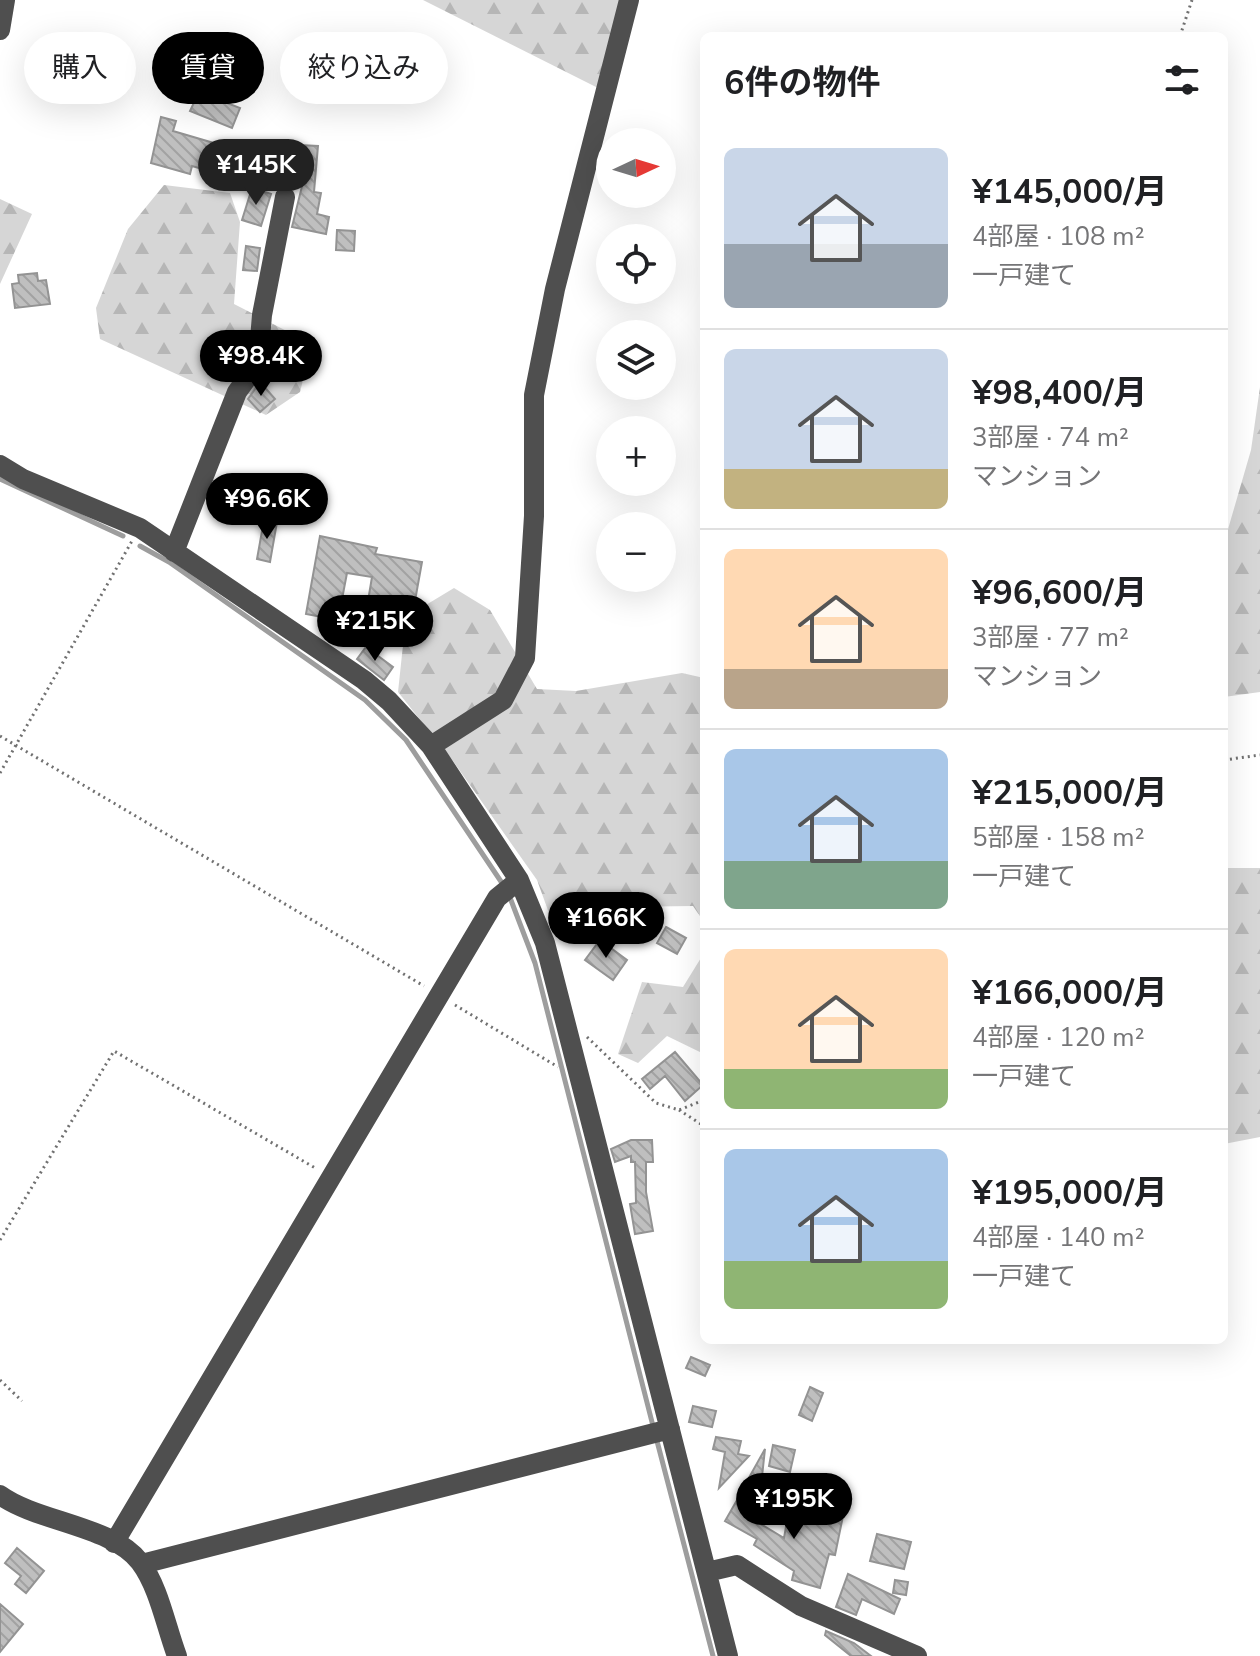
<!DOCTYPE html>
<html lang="ja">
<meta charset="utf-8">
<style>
body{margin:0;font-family:"Nunito Sans","Noto Sans JP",sans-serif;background:#f2f2f2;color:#202124;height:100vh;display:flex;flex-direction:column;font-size:30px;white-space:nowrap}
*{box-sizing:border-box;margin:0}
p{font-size:26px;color:#757577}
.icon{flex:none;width:44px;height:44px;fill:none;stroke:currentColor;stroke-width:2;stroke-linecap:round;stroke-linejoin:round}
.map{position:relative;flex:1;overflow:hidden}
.panel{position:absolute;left:700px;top:32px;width:528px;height:1312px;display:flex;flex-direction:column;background:#fff;border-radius:12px;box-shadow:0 8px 32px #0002}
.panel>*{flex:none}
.banner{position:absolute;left:24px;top:32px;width:556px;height:72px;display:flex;gap:16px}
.needle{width:52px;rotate:86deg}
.tools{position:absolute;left:596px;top:128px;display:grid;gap:16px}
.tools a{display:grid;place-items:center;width:80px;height:80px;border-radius:50%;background:#fff;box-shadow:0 8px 32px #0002;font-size:40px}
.price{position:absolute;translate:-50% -68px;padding:0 18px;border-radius:28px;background:#000;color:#fff;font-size:26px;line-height:52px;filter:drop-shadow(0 2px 4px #0008)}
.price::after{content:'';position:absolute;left:50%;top:48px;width:24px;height:18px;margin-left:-12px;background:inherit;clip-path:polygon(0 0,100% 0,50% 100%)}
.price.on{background:#222;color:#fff}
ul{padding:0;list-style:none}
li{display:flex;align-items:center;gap:24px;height:200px;padding:0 24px}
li+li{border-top:2px solid #e0e0e0}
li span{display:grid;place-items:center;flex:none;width:224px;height:160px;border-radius:12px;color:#555}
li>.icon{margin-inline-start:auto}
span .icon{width:96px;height:96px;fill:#fffc;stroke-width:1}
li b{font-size:34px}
h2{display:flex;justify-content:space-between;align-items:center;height:96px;padding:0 24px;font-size:34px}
.chip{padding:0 28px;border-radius:36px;background:#fff;box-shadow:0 8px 32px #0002;font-size:28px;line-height:72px}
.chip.on{background:#000;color:#fff}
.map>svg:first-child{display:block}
.forest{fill:url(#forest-firs)}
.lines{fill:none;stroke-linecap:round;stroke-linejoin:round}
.stream{stroke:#9d9d9d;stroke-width:5}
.building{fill:url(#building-back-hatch);stroke:#939393;stroke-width:2}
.path{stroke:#717171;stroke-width:3;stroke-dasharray:2 4;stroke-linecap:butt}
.minor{stroke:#4f4f4f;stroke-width:20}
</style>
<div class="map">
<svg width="1260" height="1656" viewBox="0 0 1260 1656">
<defs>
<pattern id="forest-firs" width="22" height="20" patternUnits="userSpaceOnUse" patternTransform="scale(2)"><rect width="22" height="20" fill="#d6d6d6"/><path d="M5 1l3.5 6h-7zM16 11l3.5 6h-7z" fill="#b6b6b6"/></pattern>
<pattern id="building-back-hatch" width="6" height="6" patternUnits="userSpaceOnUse" patternTransform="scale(2)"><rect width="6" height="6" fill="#bfbfbf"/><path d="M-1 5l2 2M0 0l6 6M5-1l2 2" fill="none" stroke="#a2a2a2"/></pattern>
</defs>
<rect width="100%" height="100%" fill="#fff"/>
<path class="forest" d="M423 0H625L600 89Z
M164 185 230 193 240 222 234 304 312 344 300 392 266 415 100 339 96 308 128 229Z
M0 199 32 214 0 284Z
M1260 387V692L1224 697V543L1251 450Z
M454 588 490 610 537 689 576 691 682 673 704 678V922L693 906 619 907 558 938 537 880 453 761 398 692 406 617Z
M1224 868H1260V1137L1224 1144Z
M704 953V1054L667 1036 638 1063 618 1054 642 982 683 987Z"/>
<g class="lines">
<path class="stream" d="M0 479 123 536
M140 546 169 562 365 700 406 740 504 886
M509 895 535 963 653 1426
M657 1441 713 1656"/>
</g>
<path class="building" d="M199 92 240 108 232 128 190 111Z
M161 117 176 121 173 131 224 146 216 173 192 166 190 174 151 163Z
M299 145 318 146 314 192 321 193 317 214 329 217 326 234 292 227 306 170 295 169Z
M252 188 271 194 261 226 242 220Z
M337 230 355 231 354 251 336 250Z
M246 246 260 248 257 271 243 270Z
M37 273 38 281 46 280 50 304 15 308 12 284 19 283 18 275Z
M260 382 275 399 260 412 248 399Z
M264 520 277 522 270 562 257 559Z
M320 536 377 548 375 554 422 562 409 634 364 625 372 577 347 573 338 620 306 614Z
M366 647 393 667 384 680 357 659Z
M666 927 686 938 677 954 657 943Z
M600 940 627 960 613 980 585 960Z
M675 1052 703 1085 685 1101 665 1076 650 1089 642 1079Z
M631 1140H652L653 1162H646V1192L653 1231 635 1234 630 1204 636 1203 635 1162H631V1156L615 1162 611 1149Z
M691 1357 710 1365 705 1376 686 1368Z
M810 1387 823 1393 812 1421 799 1415Z
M693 1406 716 1411 712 1427 689 1422Z
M716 1437 741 1441 738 1454 749 1456 719 1488 725 1452 713 1449Z
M773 1445 795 1450 790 1472 769 1466Z
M765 1449 761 1486 746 1483Z
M737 1500 758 1512 754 1520 784 1538 789 1510 826 1517 827 1512 843 1516 835 1555 829 1554 820 1588 792 1580 794 1571 754 1545 757 1539 725 1521Z
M877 1534 911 1542 904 1569 870 1561Z
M17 1548 44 1571 26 1593 15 1584 21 1576 5 1563Z
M848 1574 900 1599 894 1614 862 1599 856 1615 836 1607Z
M895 1580 908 1582 906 1595 893 1593Z
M0 1604 23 1624 0 1652Z
M826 1631 854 1643 871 1656H851L825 1635Z"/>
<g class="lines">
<path class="path" d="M1180 36 1192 0
M0 736 424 986
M1224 760 1260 755
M0 773 132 541
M455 1005 558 1067
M587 1037 656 1103 679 1110 704 1100
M679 1110 704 1126
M0 1240 114 1051 317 1169
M0 1380 22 1401"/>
<path class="minor" d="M0 30 5 0
M0 465 23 479 140 528 364 680 389 701 431 746 519 880 545 943 728 1656
M174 552 237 392 258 363 262 315 285 197
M431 746 503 700 525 658 534 516V395L555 289 629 0
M0 1495C37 1522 113 1526 140 1562 159 1587 166 1627 177 1656
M114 1543 497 898 519 880
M142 1564 670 1429
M707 1572 737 1565 801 1606 917 1656"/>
</g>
</svg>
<div class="tools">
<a><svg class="needle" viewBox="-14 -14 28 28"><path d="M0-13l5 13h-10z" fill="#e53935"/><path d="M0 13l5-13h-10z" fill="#757577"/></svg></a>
<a><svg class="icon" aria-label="locate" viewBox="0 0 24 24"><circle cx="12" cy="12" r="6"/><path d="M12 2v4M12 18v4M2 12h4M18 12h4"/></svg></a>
<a><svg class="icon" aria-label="layers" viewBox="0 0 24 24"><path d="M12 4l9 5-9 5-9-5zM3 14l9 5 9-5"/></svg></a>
<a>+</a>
<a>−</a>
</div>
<b class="price on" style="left:256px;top:207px">¥145K</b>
<b class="price" style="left:261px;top:398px">¥98.4K</b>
<b class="price" style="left:267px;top:541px">¥96.6K</b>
<b class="price" style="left:375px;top:663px">¥215K</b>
<b class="price" style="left:606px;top:960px">¥166K</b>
<b class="price" style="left:794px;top:1541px">¥195K</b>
<div class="banner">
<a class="chip">購入</a>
<a class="chip on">賃貸</a>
<a class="chip">絞り込み</a>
</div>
<section class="panel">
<h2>6件の物件<svg class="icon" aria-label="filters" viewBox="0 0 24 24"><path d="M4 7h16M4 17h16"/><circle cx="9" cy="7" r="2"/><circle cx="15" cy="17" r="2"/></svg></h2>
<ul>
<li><span style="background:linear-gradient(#c9d6e8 60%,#9aa5b1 0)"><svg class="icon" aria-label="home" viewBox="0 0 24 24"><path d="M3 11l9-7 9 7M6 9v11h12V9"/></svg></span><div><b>¥145,000/月</b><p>4部屋 · 108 m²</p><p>一戸建て</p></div></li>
<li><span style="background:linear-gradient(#c9d6e8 75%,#c2b280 0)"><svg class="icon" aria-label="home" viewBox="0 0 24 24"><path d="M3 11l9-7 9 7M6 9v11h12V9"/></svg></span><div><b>¥98,400/月</b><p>3部屋 · 74 m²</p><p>マンション</p></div></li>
<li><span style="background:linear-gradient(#ffd9b3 75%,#b9a48a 0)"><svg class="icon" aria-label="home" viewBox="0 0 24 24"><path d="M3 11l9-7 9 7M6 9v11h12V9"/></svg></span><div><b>¥96,600/月</b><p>3部屋 · 77 m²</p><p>マンション</p></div></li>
<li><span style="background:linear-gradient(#a9c7e8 70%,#7fa58c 0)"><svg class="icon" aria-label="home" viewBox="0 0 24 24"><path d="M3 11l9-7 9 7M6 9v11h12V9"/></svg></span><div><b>¥215,000/月</b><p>5部屋 · 158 m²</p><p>一戸建て</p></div></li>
<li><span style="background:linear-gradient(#ffd9b3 75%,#8fb573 0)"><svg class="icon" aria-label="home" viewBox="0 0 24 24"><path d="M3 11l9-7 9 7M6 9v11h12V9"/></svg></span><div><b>¥166,000/月</b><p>4部屋 · 120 m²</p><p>一戸建て</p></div></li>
<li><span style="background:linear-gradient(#a9c7e8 70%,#8fb573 0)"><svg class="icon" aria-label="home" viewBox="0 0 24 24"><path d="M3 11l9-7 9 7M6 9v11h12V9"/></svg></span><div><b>¥195,000/月</b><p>4部屋 · 140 m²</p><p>一戸建て</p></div></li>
</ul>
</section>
</div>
